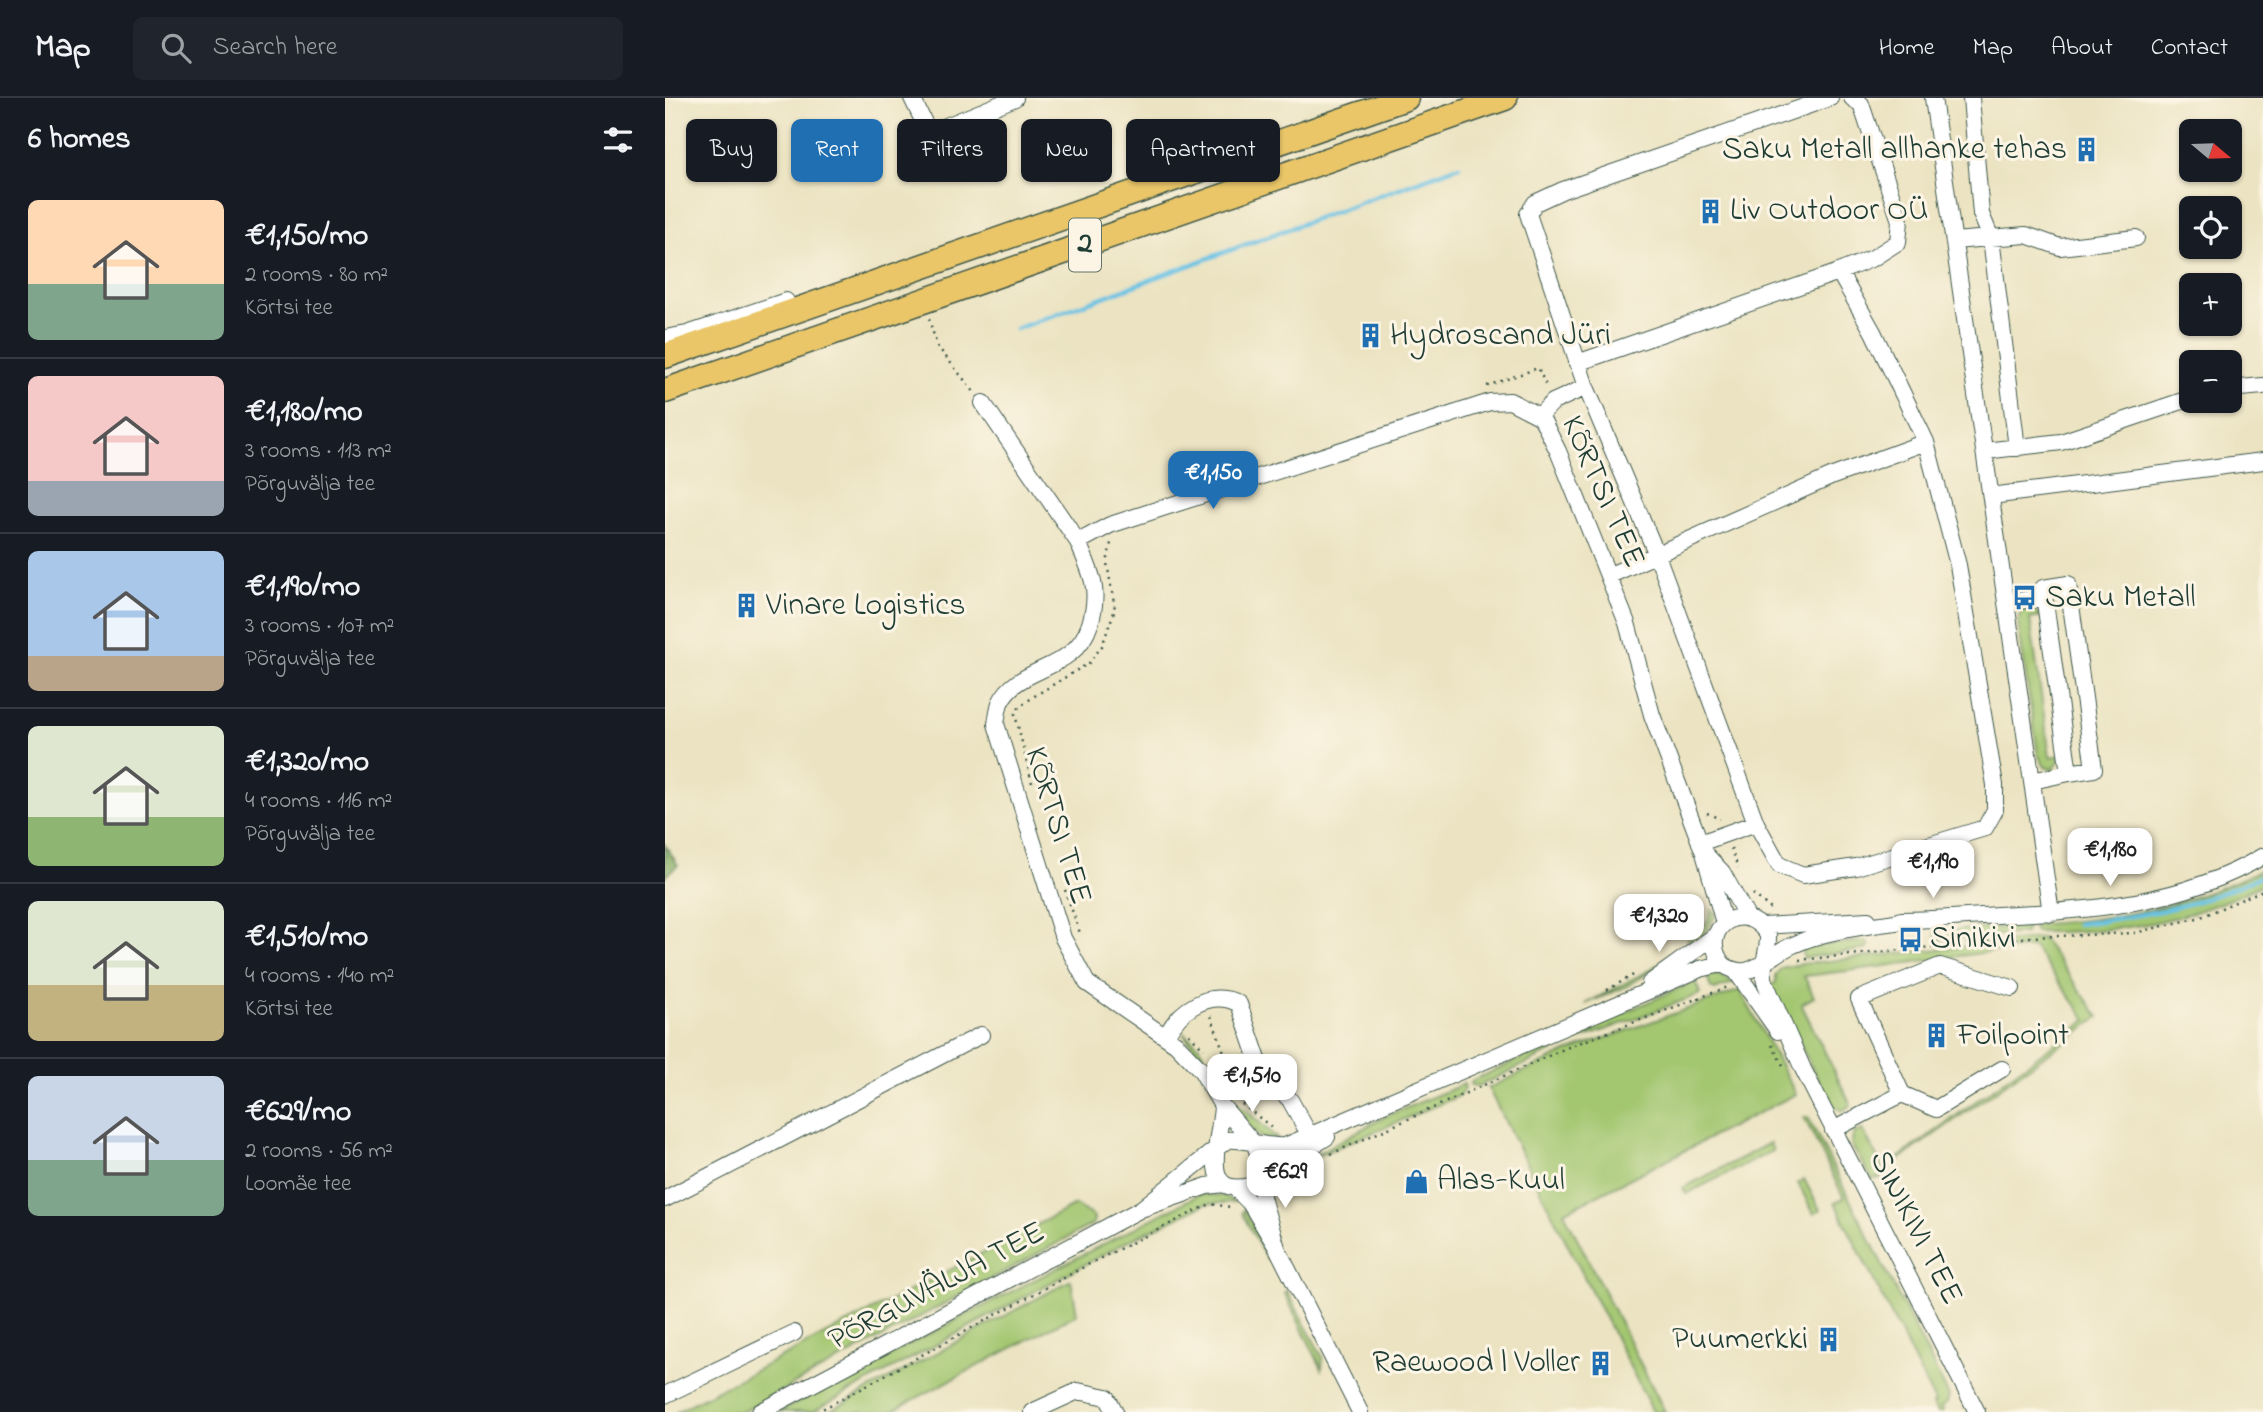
<!DOCTYPE html>
<meta charset="utf-8">
<style>
body{margin:0;font-family:"Indie Flower",sans-serif;background:#20242c;color:#f1f3f6;height:100vh;display:flex;flex-direction:column;font-size:26px;white-space:nowrap}
*{box-sizing:border-box;margin:0}
p{font-size:23px;color:#9ea1a6}
.icon{flex:none;width:38px;height:38px;fill:none;stroke:currentColor;stroke-width:2;stroke-linecap:round;stroke-linejoin:round}
.map{position:relative;flex:1;overflow:hidden}
.side{display:flex;flex-direction:column;background:#171b24;width:665px}
.side>*{flex:none}
.hud{position:absolute;left:21px;top:21px;width:665px;height:63px;display:flex;gap:14px}
.needle{width:46px;rotate:109deg}
.buttons{position:absolute;left:1514px;top:21px;display:grid;gap:14px}
.buttons a{display:grid;place-items:center;width:63px;height:63px;border-radius:10px;background:#171b24;box-shadow:0 2px 5px #0004;font-size:35px}
.price{position:absolute;translate:-50% -60px;padding:0 16px;border-radius:14px;background:#fff;color:#222;font-size:23px;line-height:46px;filter:drop-shadow(0 2px 4px #0008)}
.price::after{content:'';position:absolute;left:50%;top:42px;width:21px;height:16px;margin-left:-10px;background:inherit;clip-path:polygon(0 0,100% 0,50% 100%)}
.price.on{background:#1f6fb2;color:#fff}
ul{padding:0;list-style:none}
li{display:flex;align-items:center;gap:21px;height:175px;padding:0 28px}
li+li{border-top:2px solid #363941}
li span{display:grid;place-items:center;flex:none;width:196px;height:140px;border-radius:10px;color:#555}
li>.icon{margin-inline-start:auto}
span .icon{width:84px;height:84px;fill:#fffc;stroke-width:1}
li b{font-size:30px}
h2{display:flex;justify-content:space-between;align-items:center;height:84px;padding:0 28px;font-size:30px}
.tag{padding:0 24px;border-radius:10px;background:#171b24;box-shadow:0 2px 5px #0004;font-size:24px;line-height:63px}
.tag.on{background:#1f6fb2;color:#fff}
header{display:flex;align-items:center;gap:42px;box-sizing:border-box;height:98px;padding:0 35px;background:#171b24;border-bottom:2px solid #363941}
header strong{font-size:33px}
nav{display:flex;gap:38px;margin-inline-start:auto;font-size:24px}
.search{width:490px;height:63px;background:#20242c;display:flex;align-items:center;gap:18px;box-sizing:border-box;padding:0 24px;border-radius:10px;color:#9ea1a6;font-size:26px}
main{display:flex;flex:1;min-height:0}
.map>svg:first-child{display:block}
.green{fill:#a3c66f;stroke:#618252;stroke-width:2}
.forest{fill:#82ab62;stroke:#50744b;stroke-width:2}
.lines{fill:none;stroke-linecap:round;stroke-linejoin:round}
.stream{stroke:#67c2e5;stroke-width:4.5}
.minor-casing{stroke:#3e5649;stroke-width:18}
.highway-casing{stroke:#3e5649;stroke-width:27}
.path{stroke:#3e5649;stroke-width:2.5;stroke-dasharray:2 5;stroke-linecap:butt}
.minor{stroke:#fff;stroke-width:16}
.highway{stroke:#eac669;stroke-width:24}
.labels{text-anchor:middle;dominant-baseline:central;stroke-width:6;stroke-linejoin:round;paint-order:stroke}
.shield{fill:#fcf5e5;stroke:#617469;stroke-width:2}
.shield-label{font-size:30px;font-weight:bold;fill:#1f3d34}
.poi-label{font-size:32px;fill:#1f3d34;stroke:#fcf5e5;text-anchor:start}
.street-label{font-size:32px;fill:#1f3d34;stroke:#fcf5e5}
</style>
<header>
<strong>Map</strong>
<div class="search"><svg class="icon" aria-label="search" viewBox="0 0 24 24"><circle cx="10" cy="10" r="6"/><path d="M15 15l6 6"/></svg>Search here</div>
<nav><a>Home</a><a>Map</a><a>About</a><a>Contact</a></nav>
</header>
<main>
<section class="side">
<h2>6 homes<svg class="icon" aria-label="filters" viewBox="0 0 24 24"><path d="M4 7h16M4 17h16"/><circle cx="9" cy="7" r="2"/><circle cx="15" cy="17" r="2"/></svg></h2>
<ul>
<li><span style="background:linear-gradient(#ffd9b3 60%,#7fa58c 0)"><svg class="icon" aria-label="home" viewBox="0 0 24 24"><path d="M3 11l9-7 9 7M6 9v11h12V9"/></svg></span><div><b>€1,150/mo</b><p>2 rooms · 80 m²</p><p>Kõrtsi tee</p></div></li>
<li><span style="background:linear-gradient(#f6c9c9 75%,#9aa5b1 0)"><svg class="icon" aria-label="home" viewBox="0 0 24 24"><path d="M3 11l9-7 9 7M6 9v11h12V9"/></svg></span><div><b>€1,180/mo</b><p>3 rooms · 113 m²</p><p>Põrguvälja tee</p></div></li>
<li><span style="background:linear-gradient(#a9c7e8 75%,#b9a48a 0)"><svg class="icon" aria-label="home" viewBox="0 0 24 24"><path d="M3 11l9-7 9 7M6 9v11h12V9"/></svg></span><div><b>€1,190/mo</b><p>3 rooms · 107 m²</p><p>Põrguvälja tee</p></div></li>
<li><span style="background:linear-gradient(#dfe7d0 65%,#8fb573 0)"><svg class="icon" aria-label="home" viewBox="0 0 24 24"><path d="M3 11l9-7 9 7M6 9v11h12V9"/></svg></span><div><b>€1,320/mo</b><p>4 rooms · 116 m²</p><p>Põrguvälja tee</p></div></li>
<li><span style="background:linear-gradient(#dfe7d0 60%,#c2b280 0)"><svg class="icon" aria-label="home" viewBox="0 0 24 24"><path d="M3 11l9-7 9 7M6 9v11h12V9"/></svg></span><div><b>€1,510/mo</b><p>4 rooms · 140 m²</p><p>Kõrtsi tee</p></div></li>
<li><span style="background:linear-gradient(#c9d6e8 60%,#7fa58c 0)"><svg class="icon" aria-label="home" viewBox="0 0 24 24"><path d="M3 11l9-7 9 7M6 9v11h12V9"/></svg></span><div><b>€629/mo</b><p>2 rooms · 56 m²</p><p>Loomäe tee</p></div></li>
</ul>
</section>
<div class="map">
<svg width="1598" height="1314" viewBox="0 0 1598 1314">
<rect width="100%" height="100%" fill="#fcf5e5"/>
<filter id="ink" filterUnits="userSpaceOnUse"><feTurbulence type="fractalNoise" baseFrequency=".0143" numOctaves="2"/><feDisplacementMap in="SourceGraphic" scale="14" xChannelSelector="R" yChannelSelector="G"/><feConvolveMatrix kernelMatrix="1 2 1 2 8 2 1 2 1" color-interpolation-filters="sRGB"/></filter>
<filter id="wash" filterUnits="userSpaceOnUse"><feTurbulence type="fractalNoise" baseFrequency=".00686" numOctaves="4" result="noise"/><feDisplacementMap in="SourceGraphic" scale="28" xChannelSelector="R" yChannelSelector="G"/><feGaussianBlur stdDeviation="1.57" result="paint"/><feColorMatrix in="noise" values="0 0 0 0 0 0 0 0 0 0 0 0 0 0 0 0 0 1.4 0 .05"/><feComposite in="paint" operator="in"/></filter>
<g filter="url(#wash)">
<rect width="100%" height="100%" fill="#ebe3c1"/>
<path class="green" d="M1364 508 1377 519 1365 521 1385 659 1398 657 1389 671 1380 669 1373 657 1353 526 1355 515Z
M1598 771V786C1521 825 1454 835 1370 834L1367 827C1457 820 1516 811 1598 771Z
M1047 811 1051 816 1041 836 1024 850 1023 841 1042 825Z
M1362 828 1360 835 1272 842 1270 833Z
M1377 840 1434 919 1217 1074V1080L1207 1081 1186 1047 1189 1035 1198 1032 1218 1071 1422 922 1368 849C1291 857 1216 870 1139 878L1149 899 1136 906 1186 1007 1177 1013 1166 1006 1105 889 1111 884V877L1116 870 1135 866Z
M1201 843 1204 848 1202 851 1139 860 1135 849Z
M1012 852 1018 854 960 889 920 906 983 873Z
M1051 876 1070 884 1050 892 1046 890 1042 878Z
M1030 883 1035 895 1033 897 900 947 814 988 806 987V983Z
M1075 892 1131 996 899 1114 1000 1314H988L823 990 902 954Z
M518 935 533 947 569 1002 613 1041 597 1040 584 1028Z
M799 986 800 991 794 998 633 1066 719 1019Z
M1139 1019H1143L1284 1298 1282 1305 1276 1309 1278 1314H1272L1268 1306 1270 1304 1170 1105 1179 1100Z
M1105 1045 1108 1053 1021 1096 1018 1090Z
M1139 1081 1155 1112 1149 1116 1133 1085Z
M535 1096 558 1098 571 1104 540 1106 463 1143 147 1314H114Z
M410 1107 429 1119 428 1126 77 1314H11Z
M579 1111 605 1156 602 1162 577 1115Z
M406 1182 412 1216 225 1314H163Z
M622 1193 658 1260 657 1271 619 1194Z"/>
<path class="forest" d="M0 747 13 767 0 779Z"/>
<g class="lines">
<path class="stream" d="M351 231 794 68
M1412 826C1484 817 1532 809 1598 777"/>
</g>
</g>
<g filter="url(#ink)">
<g class="lines">
<defs>
<path id="minor" d="M247 0 264 35 350 0
M1165 0 898 92 870 105 863 116 921 289 992 457 1091 725 1114 767 1138 777 1191 769 1320 730 1330 712V687L1293 467 1261 344 1208 234 1174 174
M1268 0 1386 815
M1306 0 1316 116 1326 140 1352 350
M1289 143 1361 137 1395 149 1471 140
M0 240 22 236 121 203
M912 265 1174 174 1208 160 1233 144 1235 123 1196 6 1187 0
M1564 291 1598 288
M318 305 413 444
M874 318 888 304 921 289
M1320 353 1396 344 1526 300
M1326 398 1598 363
M943 478 1168 378 1261 344
M1403 486 1429 671 1404 675 1378 490Z
M1341 505 1379 499
M1367 683 1404 675
M1035 745 1091 725
M1039 755 1057 774 1082 819
M1236 822C1268 822 1301 819 1333 817 1425 813 1518 806 1598 758
M1244 822C1207 828 1163 831 1128 847 1113 853 1098 869 1081 873 1074 874 1062 871 1057 865 1032 832 1078 798 1103 837 1104 853 1095 868 1100 884L1138 971 1312 1314
M1098 828 1203 822
M1070 872 1113 933
M985 885 1051 837
M501 939C513 912 546 890 574 906L597 973 625 1002 645 1038
M1237 996 1271 1011 1337 971
M557 1008C556 1038 532 1100 584 1088L662 1039
M1168 1032 1237 996 1194 901 1275 868 1347 890
M571 1091 585 1105 612 1150 695 1314
M0 1101 316 937
M476 1111 562 1042C582 1040 599 1050 620 1048L1035 871 1057 866
M612 1150 597 1099 598 1068 590 1047 557 1008 536 972 511 946 422 885 398 840 331 626C332 620 333 611 335 605 353 566 409 576 425 526 429 513 431 497 428 484 425 470 418 457 413 444L445 427 825 304 845 303 876 319 893 353 962 525 987 617 1039 755 1059 825
M0 1297 129 1235
M95 1314 476 1111 542 1088 559 1086
M367 1314 413 1293 442 1299 450 1314"/>
<path id="highway" d="M0 258 741 0
M0 293 840 0"/>
</defs>
<use href="#minor" class="minor-casing"/>
<use href="#highway" class="highway-casing"/>
<path class="path" d="M264 221 272 248 310 295
M822 288 873 270 882 290
M367 685 350 616 354 609 371 597 424 565 437 548 450 511 442 465 446 445
M1042 715 1055 721
M1066 750 1073 770
M400 792 416 838
M1088 796 1107 812
M1134 862 1367 839 1469 835 1536 819 1598 792
M942 892 972 875
M546 918 560 957 579 967
M524 936 539 951
M1107 947 1119 969
M577 1006 610 1032
M666 1056 901 950 1063 889
M152 1314 428 1164 545 1106 565 1109"/>
<use href="#minor" class="minor"/>
<use href="#highway" class="highway"/>
</g>
</g>
<defs>
<symbol id="building-bare" viewBox="-9 -9 18 18"><path d="M-4-6H4V6H1V3H-1V6H-4ZM-2.5-4.3h1.7v1.8h-1.7ZM.8-4.3h1.7v1.8H.8ZM-2.5-1h1.7V.8h-1.7ZM.8-1h1.7V.8H.8Z" fill="#1f6fb2" stroke="#fcf5e5" stroke-width="2.5" paint-order="stroke"/></symbol>
<symbol id="bus-bare" viewBox="-9 -9 18 18"><path d="M-5-6H5V4H4V6H2V4H-2V6H-4V4H-5ZM-3.5-4V0h7V-4ZM-3.5 1.2v1.5H-2V1.2ZM2 1.2v1.5H3.5V1.2Z" fill="#1f6fb2" stroke="#fcf5e5" stroke-width="2.5" paint-order="stroke"/></symbol>
<symbol id="shop-bare" viewBox="-9 -9 18 18"><path d="M-5-2.5h2.3a2.7 3.5 0 0 1 5.4 0H5L5.5 6h-11ZM-1.5-2.5h3a1.5 2.3 0 0 0-3 0Z" fill="#1f6fb2" stroke="#fcf5e5" stroke-width="2.5" paint-order="stroke"/></symbol>
</defs>
<g fill-rule="evenodd">
<use href="#building-bare" x="1404" y="34" width="35" height="35"/>
<use href="#building-bare" x="1028" y="96" width="35" height="35"/>
<use href="#building-bare" x="688" y="220" width="35" height="35"/>
<use href="#bus-bare" x="1342" y="482" width="35" height="35"/>
<use href="#building-bare" x="64" y="490" width="35" height="35"/>
<use href="#bus-bare" x="1228" y="824" width="35" height="35"/>
<use href="#building-bare" x="1254" y="920" width="35" height="35"/>
<use href="#shop-bare" x="734" y="1066" width="35" height="35"/>
<use href="#building-bare" x="1146" y="1224" width="35" height="35"/>
<use href="#building-bare" x="918" y="1248" width="35" height="35"/>
</g>
<g class="labels">
<rect class="shield" x="404" y="120.5" width="32" height="53" rx="5"/>
<g class="shield-label">
<text x="420" y="147">2</text>
</g>
<g class="poi-label">
<text x="1402" y="52" text-anchor="end">Saku Metall allhanke tehas</text>
<text x="1065" y="113">Liv Outdoor OÜ</text>
<text x="725" y="238">Hydroscand Jüri</text>
<text x="1380" y="500">Saku Metall</text>
<text x="101" y="508">Vinare Logistics</text>
<text x="1265" y="841">Sinikivi</text>
<text x="1292" y="938">Foilpoint</text>
<text x="772" y="1083">Alas-Kuul</text>
<text x="1143" y="1242" text-anchor="end">Puumerkki</text>
<text x="915" y="1265" text-anchor="end">Raewood | Voller</text>
</g>
<g class="street-label">
<text transform="translate(937 394) rotate(66)">KÕRTSI TEE</text>
<text transform="translate(392 728) rotate(73)">KÕRTSI TEE</text>
<text transform="translate(1250 1130) rotate(63)">SINIKIVI TEE</text>
<text transform="translate(272 1189) rotate(-28)">PÕRGUVÄLJA TEE</text>
</g>
</g>
</svg>
<div class="buttons">
<a><svg class="needle" viewBox="-14 -14 28 28"><path d="M0-13l5 13h-10z" fill="#e53935"/><path d="M0 13l5-13h-10z" fill="#9ea1a6"/></svg></a>
<a><svg class="icon" aria-label="locate" viewBox="0 0 24 24"><circle cx="12" cy="12" r="6"/><path d="M12 2v4M12 18v4M2 12h4M18 12h4"/></svg></a>
<a>+</a>
<a>−</a>
</div>
<b class="price on" style="left:548px;top:413px">€1,150</b>
<b class="price" style="left:1445px;top:790px">€1,180</b>
<b class="price" style="left:1268px;top:802px">€1,190</b>
<b class="price" style="left:994px;top:856px">€1,320</b>
<b class="price" style="left:587px;top:1016px">€1,510</b>
<b class="price" style="left:620px;top:1112px">€629</b>
<div class="hud">
<a class="tag">Buy</a>
<a class="tag on">Rent</a>
<a class="tag">Filters</a>
<a class="tag">New</a>
<a class="tag">Apartment</a>
</div>
</div>
</main>
